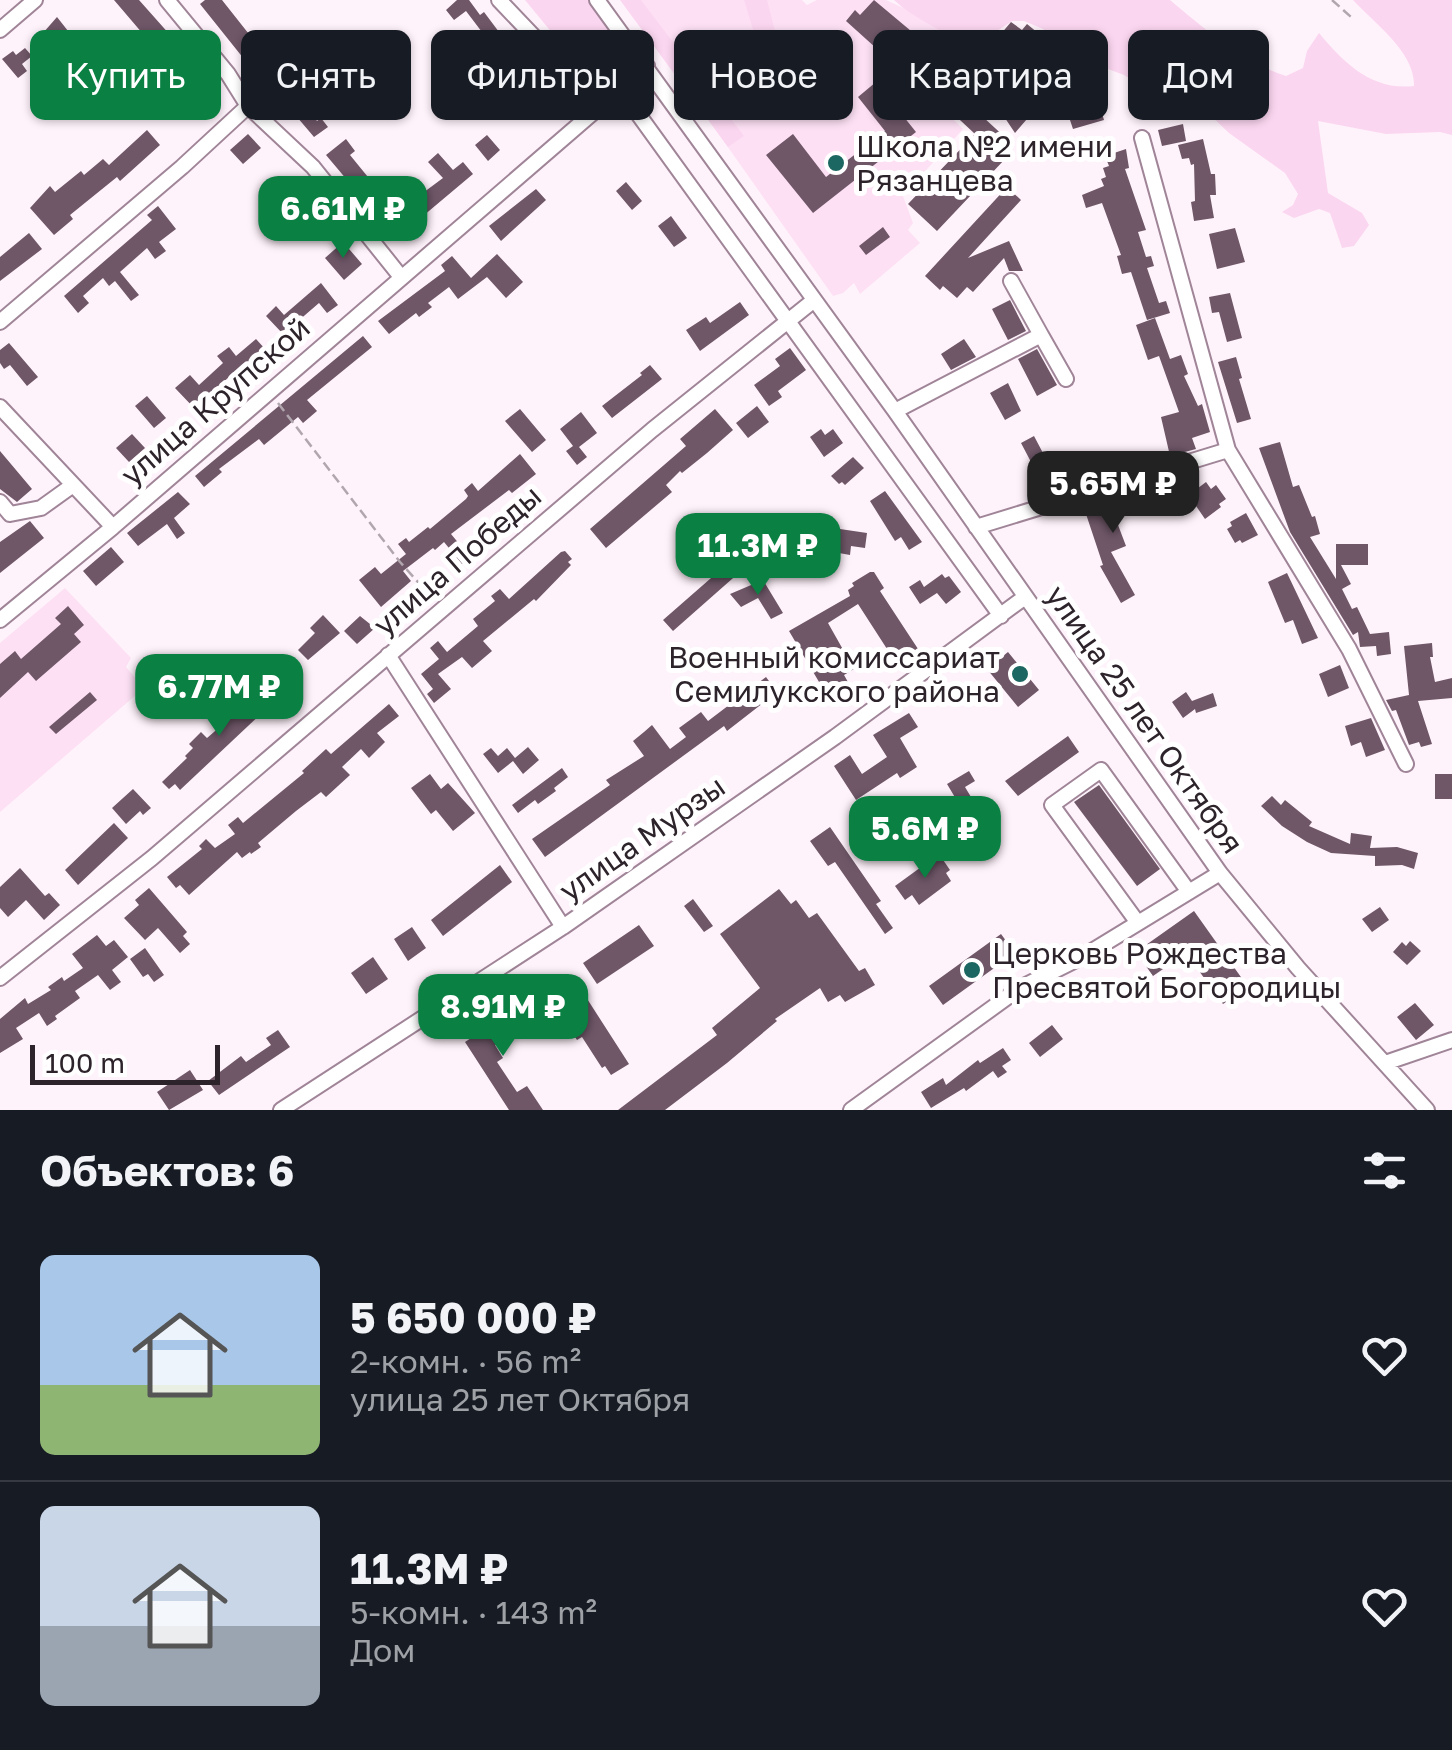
<!DOCTYPE html>
<html lang="ru">
<meta charset="utf-8">
<style>
body{margin:0;font-family:"Golos Text",sans-serif;background:#20242c;color:#f1f3f6;height:100vh;display:flex;flex-direction:column;font-size:38px;white-space:nowrap}
*{box-sizing:border-box;margin:0}
p{font-size:32px;color:#9ea1a6}
.icon{flex:none;width:55px;height:55px;fill:none;stroke:currentColor;stroke-width:2;stroke-linecap:round;stroke-linejoin:round}
.map{position:relative;height:1110px;overflow:hidden}
.details{display:flex;flex-direction:column;background:#171b24;flex:1}
.details>*{flex:none}
.guide{position:absolute;left:30px;top:30px;width:1392px;height:90px;display:flex;gap:20px}
.scale{position:absolute;left:30px;bottom:25px;width:190px;box-sizing:border-box;padding-left:10px;border:5px solid #2d232a;border-top:0;font-size:28px;line-height:35px;white-space:nowrap;color:#2d232a;-webkit-text-stroke:8px #fff;paint-order:stroke}
.price{position:absolute;translate:-50% -85px;padding:0 22px;border-radius:20px;background:#0b8043;color:#fff;font-size:32px;line-height:65px;filter:drop-shadow(0 2px 5px #0008)}
.price::after{content:'';position:absolute;left:50%;top:60px;width:30px;height:22px;margin-left:-15px;background:inherit;clip-path:polygon(0 0,100% 0,50% 100%)}
.price.current{background:#222;color:#fff}
ul{padding:0;list-style:none}
li{display:flex;align-items:center;gap:30px;height:250px;padding:0 40px}
li+li{border-top:2px solid #363941}
li span{display:grid;place-items:center;flex:none;width:280px;height:200px;border-radius:15px;color:#555}
li>.icon{margin-inline-start:auto}
span .icon{width:120px;height:120px;fill:#fffc;stroke-width:1}
li b{font-size:42px}
h2{display:flex;justify-content:space-between;align-items:center;height:120px;padding:0 40px;font-size:42px}
.pill{padding:0 35px;border-radius:15px;background:#171b24;box-shadow:0 2px 8px #0004;font-size:35px;line-height:90px}
.pill.current{background:#0b8043;color:#fff}
.map>svg:first-child{display:block}
.built{fill:#fde0f4}
.green{fill:#fbd6f0}
.building{fill:#6f5768}
.lines{fill:none;stroke-linecap:round;stroke-linejoin:round}
.minor-casing{stroke:#a08598;stroke-width:18}
.path{stroke:#b1a6ae;stroke-width:2.5;stroke-dasharray:10 5;stroke-linecap:butt}
.minor{stroke:#fff;stroke-width:14}
.poi-dot{fill:#1c6761;stroke:#fff;stroke-width:4}
.labels{text-anchor:middle;dominant-baseline:central;stroke-width:10;stroke-linejoin:round;paint-order:stroke}
.poi-label{font-size:30px;fill:#2d232a;stroke:#fff;text-anchor:start}
.street-label{font-size:30px;fill:#2d232a;stroke:#fff}
</style>
<div class="map">
<svg width="1452" height="1110" viewBox="0 0 1452 1110">
<rect width="100%" height="100%" fill="#fff3fb"/>
<path class="built" d="M624 0H802L807 5 817 0H886L960 34 915 82 963 129 903 196 913 223 908 230 920 243 860 294 854 283 843 293 833 296Z
M65 588 131 658 126 667 144 688 0 812V643Z"/>
<path class="green" d="M525 0H588L633 57 600 91Z
M620 0H641L744 136 728 147Z
M744 0H767L786 73 770 85Z
M894 0H1170C1203 28 1245 63 1286 76L1303 68 1307 51 1319 33C1344 63 1372 91 1414 86 1415 52 1375 24 1353 0H1452V135L1440 132 1386 134 1318 121 1328 193 1362 213 1369 225 1354 246 1342 248 1330 213 1319 209 1294 218 1282 212 1293 205 1298 194 1285 173 1229 133 1203 108 1156 94 1124 75 1076 57 1043 29 1024 21H1012L982 41 962 45C940 28 914 19 894 0Z"/>
<path class="building" d="M114 0H139L179 45 177 46 189 67 178 75Z
M205 0H222L263 52 248 64 200 4Z
M457 0H469L480 15 484 12 499 32 488 40 466 11 454 20 446 10Z
M874 0 917 36 920 32 933 41 924 53 903 38 886 57 846 21 855 10 860 15Z
M57 17 72 36 59 46 56 42 52 45 43 33Z
M1011 22 1022 30 1027 24 1083 70 1088 68 1093 84 1102 81 1106 90 1096 93 1104 120 1073 129 1068 114 1081 110 1069 76 1053 63 1047 70 1012 41 982 78 955 55 964 45 969 49 972 45 984 54Z
M25 48 32 56 22 64 27 71 18 78 2 59 13 51 16 55Z
M513 51 559 102 547 113 501 62Z
M277 66 317 121 321 118 328 127 314 137 263 77Z
M944 81 1008 140 998 150 1006 158 937 231 908 204 975 134 932 94Z
M876 82 916 132 813 213 766 155 793 134 826 177 885 131 858 97Z
M1011 96 1027 119 1015 133 997 106Z
M1183 124 1186 141 1162 146 1158 130Z
M147 130 160 145 120 181 117 177 70 215 73 219 54 235 30 208 50 186 55 192 81 171 84 175 103 159 109 165Z
M248 134 261 148 243 164 230 150Z
M487 135 500 150 488 161 475 145Z
M346 139 355 151 350 155 372 182 358 193 326 155Z
M1203 139 1211 174H1215L1216 195H1210L1214 218 1194 221 1191 202 1195 201 1194 164 1191 165 1189 158 1182 159 1178 145Z
M1126 149 1129 168 1125 169 1146 230 1138 232 1146 257 1151 256 1154 266 1147 268 1159 303 1166 301 1170 313 1147 320 1131 272 1122 274 1117 256 1121 255 1102 203 1086 208 1082 195 1104 186 1101 179 1106 177 1103 168 1109 166 1105 156Z
M438 153 453 170 463 162 473 174 423 216 412 201 443 178 428 162Z
M280 178 293 193 280 204 267 189Z
M626 182 642 201 632 210 616 191Z
M1007 187 1021 200 968 258 1009 241 1023 271H1009L1004 258 973 292 967 287 957 298 943 286 940 290 925 276Z
M536 189 546 200 501 241 489 226Z
M158 206 176 229 159 242 166 251 155 259 147 248 120 272 139 295 131 301 115 281 109 286 103 278 83 296 89 303 78 313 64 296 152 220 147 215Z
M671 216 687 238 674 247 658 226Z
M883 227 890 237 866 255 859 246Z
M1235 228 1245 262 1217 269 1209 234Z
M29 233 42 249 0 281V257Z
M343 242 362 264 344 280 325 258Z
M497 254 523 282 506 298 487 277 458 299 449 287 428 303 432 307 419 317 416 313 389 334 378 321 445 271 441 265 452 256 471 278Z
M321 283 338 305 327 313 319 303 283 334 266 316 276 306 284 315Z
M1230 293 1242 338 1227 342 1219 312 1212 313 1209 297Z
M1010 300 1026 331 1008 340 992 309Z
M740 302 749 315 700 351 686 330 706 317 710 323Z
M1155 318 1170 359 1181 355 1188 374 1184 376 1198 406 1202 404 1210 432 1192 438 1196 449 1170 456 1161 417 1179 412 1159 356 1148 360 1136 325Z
M363 336 372 347 307 400 317 411 303 423 298 417 264 445 259 439 219 469 222 472 204 487 195 476Z
M256 339 266 350 232 374 195 409 175 388 190 375 199 385 223 363 217 356 229 347 236 356Z
M964 339 976 357 951 370 941 354Z
M9 343 38 377 27 386 10 365 4 369 0 363V350Z
M790 348 806 370 778 391 782 397 769 406 754 385 780 366 775 359Z
M1037 349 1057 385 1037 396 1018 359Z
M1236 357 1242 378 1239 379 1251 419 1237 423 1218 362Z
M650 365 662 379 612 418 602 406 642 375 640 373Z
M1008 383 1021 411 1005 420 990 393Z
M147 396 166 418 154 428 135 406Z
M757 406 769 422 748 438 736 423Z
M520 409 546 440 532 452 505 421Z
M715 409 733 430 707 453 682 473 680 471 666 485 672 492 606 548 590 529 686 446 680 439Z
M581 412 597 433 579 447 587 457 577 465 566 451 573 446 560 429Z
M821 429 825 435 833 429 843 443 824 457 810 437Z
M132 434 145 448 129 462 116 448Z
M1034 436 1044 455 1031 462 1021 443Z
M1280 442 1293 487 1299 485 1312 517 1315 516 1320 534 1310 537 1336 579V544H1368V565H1341L1351 584 1342 589 1352 609 1357 607 1370 634 1389 632 1391 654 1377 656 1376 646 1360 647 1358 632 1353 635 1290 532 1259 448Z
M0 451 32 489 17 502 0 489Z
M520 454 536 474 512 493 509 490 451 534 470 557 462 564 444 542 435 550 433 548 403 571 411 581 381 607 359 580 375 567 381 574 406 554 398 544 406 538 409 542 428 527 430 529 466 499 468 496 464 490 472 483 478 491Z
M853 457 864 468 845 485 842 482 839 484 831 476Z
M1090 459 1096 475 1070 484 1065 468Z
M1206 482 1211 489 1216 485 1226 499 1219 504 1221 507 1205 519 1194 503 1190 505 1185 498Z
M1139 490 1145 508 1115 517 1126 546 1111 552 1135 595 1121 603 1100 566 1103 565 1083 505Z
M885 491 922 542 909 550 901 537 895 541 870 501Z
M178 492 190 504 174 518 185 533 177 539 167 524 138 546 127 533Z
M1246 513 1258 535 1242 543 1240 540 1235 543 1227 529 1232 526 1230 522Z
M782 516 791 527 673 631 663 620Z
M30 521 44 538 0 573V542Z
M840 529 867 533 865 548 851 546 850 555 839 553 837 568 826 566 825 577 797 573 800 554 812 556 814 546 825 548 827 535 839 537Z
M111 547 124 562 96 586 83 571Z
M565 551 572 559 568 562 571 565 536 601 534 599 483 641 492 651 472 668 462 657 438 674 451 689 434 703 427 694 433 689 421 674 439 659 430 648 438 641 447 652 478 626 473 619 495 601 491 596 500 589 509 599 561 552Z
M870 572H874L884 588 880 591 920 652 898 666 858 604 828 623 854 669 844 675 853 691 847 694 849 698 839 704 827 684 822 687 789 631 850 596 848 590 854 586 852 583Z
M1287 573 1318 638 1302 644 1293 620 1285 623 1268 582Z
M942 574 945 578 949 576 961 592 946 604 937 593 920 604 909 587 920 580 924 587Z
M763 580 783 613 771 619 758 598 741 607 730 594Z
M68 606 84 625 74 634 81 642 36 681 28 672 0 698V664L15 651 21 659 61 624 55 618Z
M323 615 340 633 308 660 298 650 315 633 310 628Z
M360 616 375 628 357 644 344 631Z
M1432 643 1433 657H1430L1435 682 1452 678V698L1418 701 1432 744 1421 747 1419 742 1409 745 1396 710 1392 711 1386 700 1409 695 1404 646Z
M1008 652 1039 690 1018 707 987 669Z
M267 655 281 667 268 682 254 669Z
M1340 665 1349 688 1328 697 1319 674Z
M766 677 777 692 727 731 724 726 545 857 532 839 610 785 606 780 644 756 633 741 644 732 652 725 670 749 686 737 679 728 701 712 708 721Z
M270 685 280 696 180 790 175 784 169 789 162 782 187 758 185 756 193 748 189 744 201 732 207 738 229 719 226 716 236 708 240 712Z
M90 692 97 700 56 734 49 727Z
M1186 692 1192 701 1213 693 1217 706 1196 713 1195 709 1183 718 1172 702Z
M389 704 399 716 377 733 385 742 369 758 361 749 342 767 350 775 326 797 321 792 296 811 258 843 261 847 251 854 250 852 242 858 237 852 189 895 180 885 176 888 167 877 202 849 199 846 206 839 215 848 235 834 228 825 238 817 243 823 304 773 302 771 326 749 331 754Z
M909 713 918 727 900 738 917 767 900 778 897 773 856 800 834 766 850 755 862 774 887 757 873 735Z
M1371 718 1385 750 1366 757 1361 742 1351 746 1345 726Z
M1068 736 1079 752 1018 796 1005 781Z
M528 747 539 760 523 774 513 761 498 773 483 754 491 748 498 756 507 748 515 758Z
M562 768 568 777 554 788 556 791 538 804 535 800 518 813 512 805Z
M969 771 975 781 965 787 989 827 977 834 947 784Z
M430 774 441 789 448 783 475 813 453 831 436 810 431 814 411 788Z
M1435 774H1452V799H1435Z
M1099 785 1160 869 1137 886 1074 802Z
M133 789 151 808 143 815 140 811 126 824 112 808Z
M1272 796 1281 805 1285 800 1312 822 1309 826 1350 844 1351 833 1372 836 1370 848 1397 847 1418 853 1414 869 1402 865 1375 866V856L1331 853 1307 842 1282 826 1261 806Z
M114 823 128 838 78 885 65 870Z
M830 827 881 901 876 904 893 928 885 934 835 862 828 866 810 841Z
M939 854 950 870 946 873 951 881 919 905 912 895 905 900 895 886Z
M500 865 512 882 443 936 431 920Z
M20 868 45 896 49 893 60 905 44 920 26 900 8 917 0 908V887Z
M149 888 187 932 183 936 190 944 180 953 158 928 145 940 124 918 139 905 135 900Z
M779 889 791 904 796 900 809 918 817 913 859 971 865 968 875 985 845 1002 840 995 828 1002 820 988 775 1019 777 1021 727 1063 665 1110H618L717 1035 712 1028 760 988 720 934Z
M693 899 713 926 704 932 684 906Z
M1380 907 1389 920 1372 932 1362 919Z
M1194 911 1248 987 1223 1004 1186 953 1153 976 1136 952Z
M639 925 654 946 597 984 583 963Z
M412 927 426 948 408 961 394 939Z
M1001 934 1015 953 943 1005 929 986Z
M97 935 106 946 114 940 128 957 112 970 121 982 110 990 98 975 75 991 80 998 55 1016 57 1019 47 1026 39 1013 16 1028 23 1039 0 1053V1019L25 998 28 1004 51 990 48 987 62 977 64 981 83 968 72 954Z
M1410 941 1421 951 1407 965 1393 952 1402 942 1406 946Z
M145 948 164 975 154 982 148 974 143 977 130 959Z
M373 957 388 979 366 994 351 973Z
M566 984 576 1000 584 994 629 1064 611 1075 605 1066 602 1068 582 1037 577 1040 558 1011 563 1008 553 991Z
M1415 1003 1434 1025 1416 1040 1397 1017Z
M523 1004 534 1020 495 1045 503 1058 497 1062 517 1092 527 1086 543 1110H509L465 1042Z
M1052 1025 1063 1039 1040 1057 1029 1043Z
M278 1030 290 1047 219 1095 208 1081 241 1056 246 1062 271 1045 266 1038Z
M1003 1048 1011 1060 1002 1066 1007 1072 998 1078 993 1071 966 1091 964 1088 931 1108 921 1092 943 1078 946 1085 978 1060 980 1063Z
M190 1070 203 1090 169 1110 157 1092Z"/>
<g class="lines">
<defs>
<path id="minor" d="M167 0 228 74 248 106 313 167 401 277
M499 0 599 105
M597 0 895 411 1220 873 1298 968 1427 1110
M0 30 35 0
M620 89 1001 616
M1142 138 1228 450 1349 649 1406 764
M0 322 182 167 248 106
M1041 335 1066 379
M0 407 113 527
M895 411 1041 335 1011 281
M0 502 10 514 41 508 73 485
M976 527 1228 450
M0 620 113 527 647 66
M388 655 563 927
M1138 923 1052 805 1101 770 1189 892
M0 978 152 858 652 430 813 301
M1385 1063 1452 1040
M281 1110 563 927 835 737 1025 597
M851 1110 1020 988 1084 956 1220 873"/>
</defs>
<use href="#minor" class="minor-casing"/>
<path class="path" d="M1332 0 1351 17
M278 403 400 562 435 601"/>
<use href="#minor" class="minor"/>
</g>
<g class="poi-dot">
<circle cx="836" cy="163" r="10"/>
<circle cx="1020" cy="674" r="10"/>
<circle cx="972" cy="970" r="10"/>
</g>
<g class="labels">
<g class="poi-label">
<text x="856" y="146">Школа №2 имени<tspan x="856" dy="34">Рязанцева</tspan></text>
<text x="1000" y="657" text-anchor="end">Военный комиссариат<tspan x="1000" dy="34">Семилукского района</tspan></text>
<text x="992" y="953">Церковь Рождества<tspan x="992" dy="34">Пресвятой Богородицы</tspan></text>
</g>
<g class="street-label">
<text transform="translate(215 401) rotate(-41)">улица Крупской</text>
<text transform="translate(457 560) rotate(-41)">улица Победы</text>
<text transform="translate(1145 719) rotate(55)">улица 25 лет Октября</text>
<text transform="translate(642 838) rotate(-35)">улица Мурзы</text>
</g>
</g>
</svg>
<div class="scale">100 m</div>
<b class="price" style="left:343px;top:261px">6.61M ₽</b>
<b class="price current" style="left:1113px;top:536px">5.65M ₽</b>
<b class="price" style="left:758px;top:598px">11.3M ₽</b>
<b class="price" style="left:219px;top:739px">6.77M ₽</b>
<b class="price" style="left:925px;top:881px">5.6M ₽</b>
<b class="price" style="left:503px;top:1059px">8.91M ₽</b>
<div class="guide">
<a class="pill current">Купить</a>
<a class="pill">Снять</a>
<a class="pill">Фильтры</a>
<a class="pill">Новое</a>
<a class="pill">Квартира</a>
<a class="pill">Дом</a>
</div>
</div>
<section class="details">
<h2>Объектов: 6<svg class="icon" aria-label="filters" viewBox="0 0 24 24"><path d="M4 7h16M4 17h16"/><circle cx="9" cy="7" r="2"/><circle cx="15" cy="17" r="2"/></svg></h2>
<ul>
<li><span style="background:linear-gradient(#a9c7e8 65%,#8fb573 0)"><svg class="icon" aria-label="home" viewBox="0 0 24 24"><path d="M3 11l9-7 9 7M6 9v11h12V9"/></svg></span><div><b>5 650 000 ₽</b><p>2-комн. · 56 m²</p><p>улица 25 лет Октября</p></div><svg class="icon" aria-label="heart" viewBox="0 0 24 24"><path d="M12 20l-8-8c-3-5 5-10 8-4 3-6 11-1 8 4z"/></svg></li>
<li><span style="background:linear-gradient(#c9d6e8 60%,#9aa5b1 0)"><svg class="icon" aria-label="home" viewBox="0 0 24 24"><path d="M3 11l9-7 9 7M6 9v11h12V9"/></svg></span><div><b>11.3M ₽</b><p>5-комн. · 143 m²</p><p>Дом</p></div><svg class="icon" aria-label="heart" viewBox="0 0 24 24"><path d="M12 20l-8-8c-3-5 5-10 8-4 3-6 11-1 8 4z"/></svg></li>
</ul>
</section>
